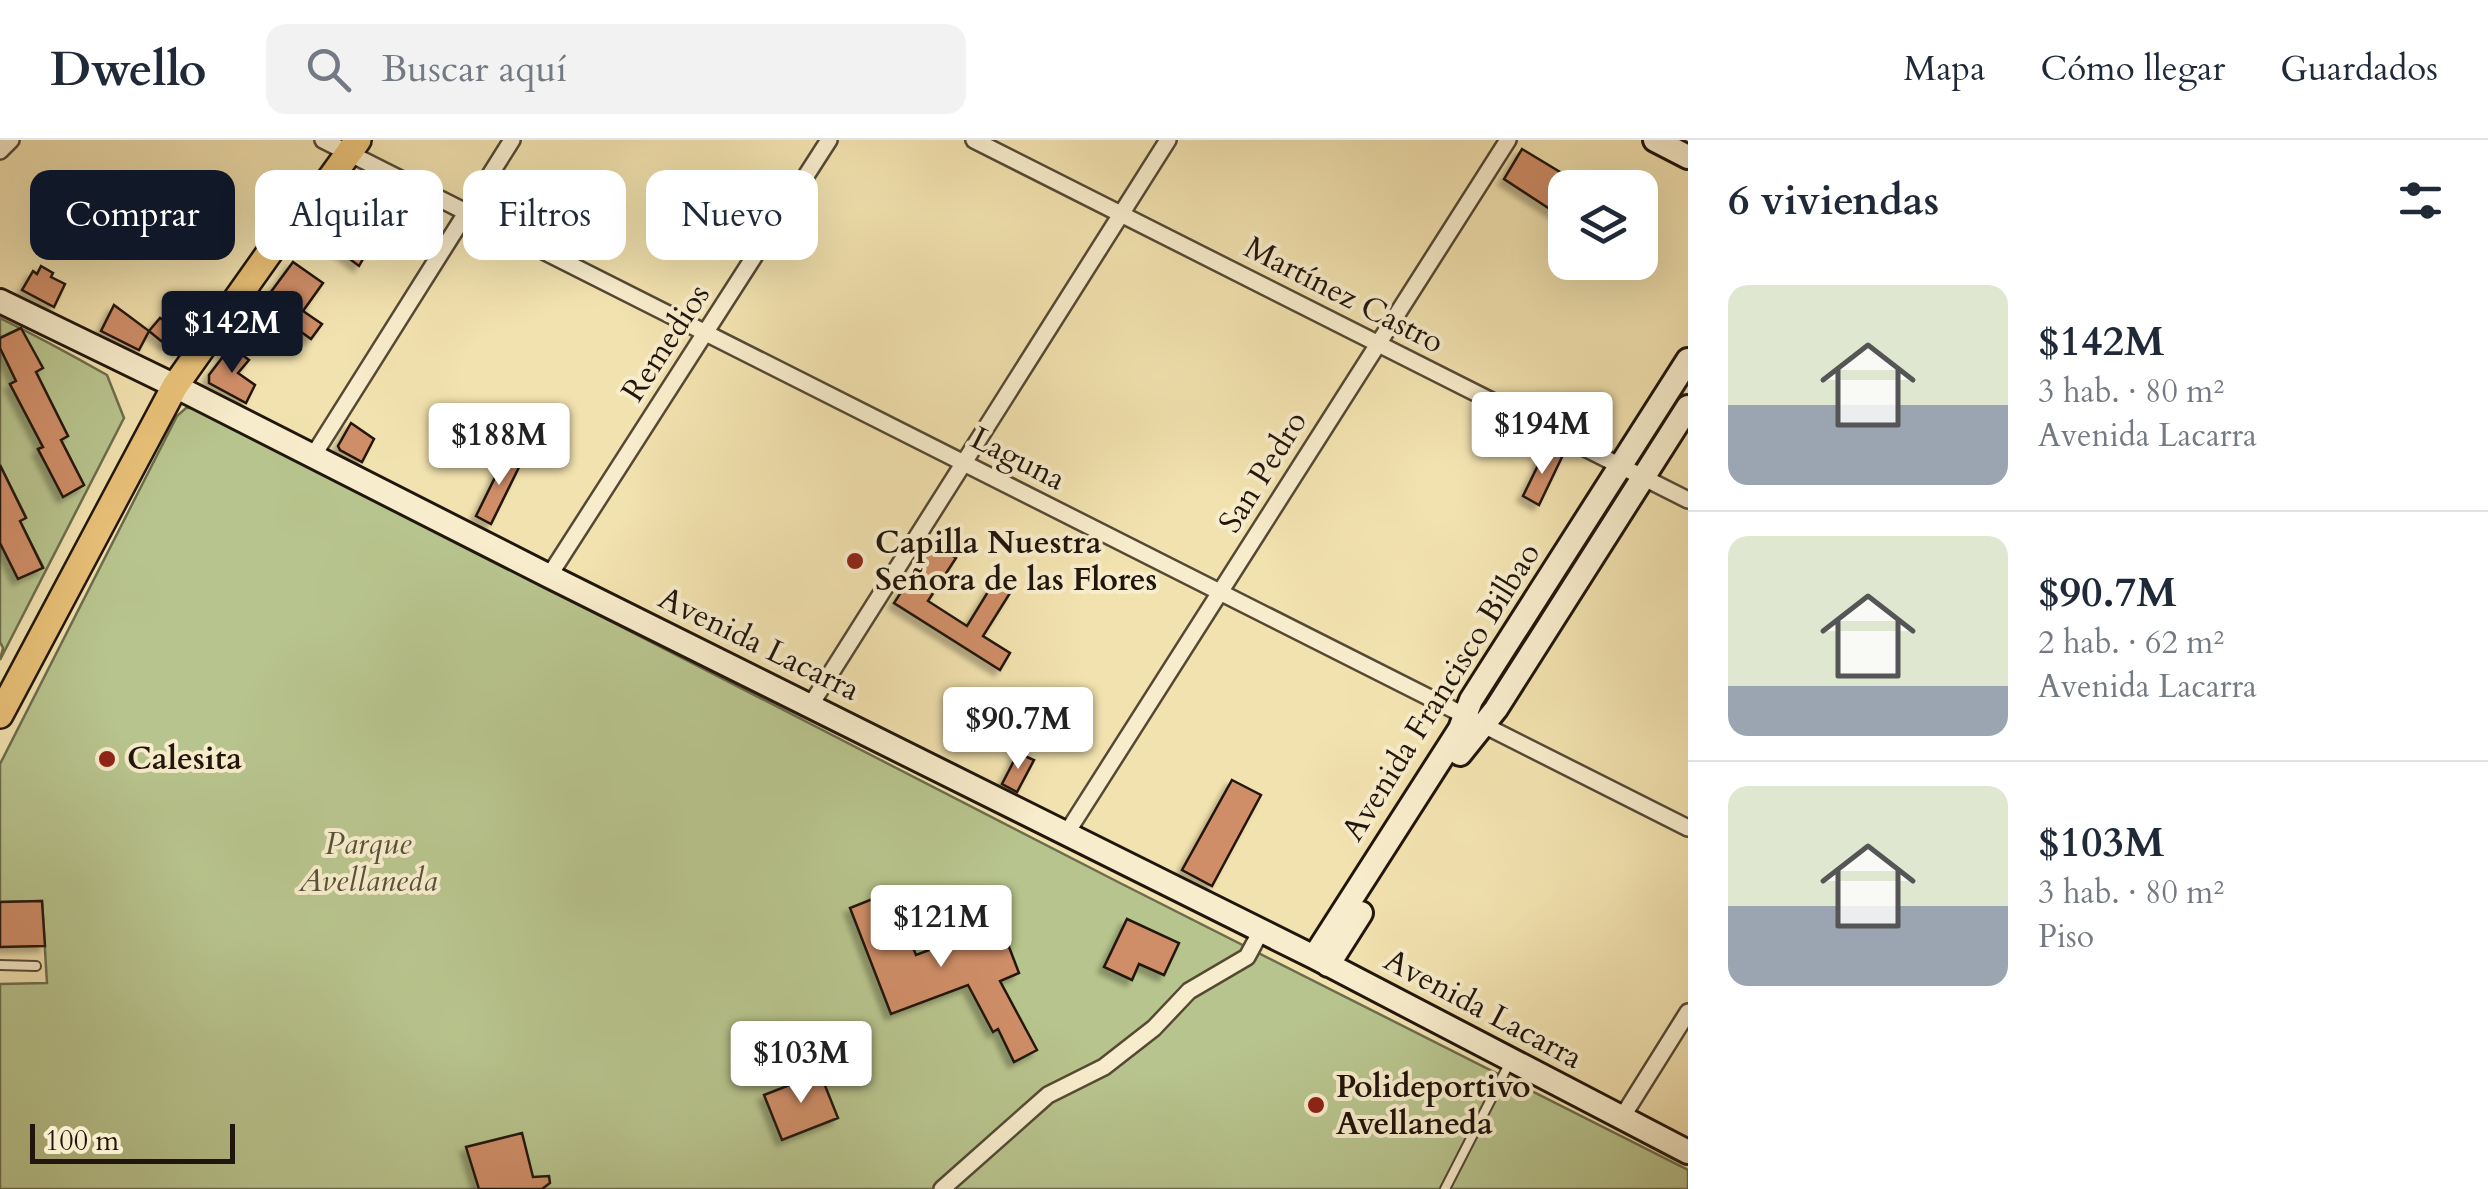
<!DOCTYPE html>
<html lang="es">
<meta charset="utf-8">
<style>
body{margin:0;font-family:Cardo,serif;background:#f2f2f3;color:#1f2937;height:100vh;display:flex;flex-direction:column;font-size:38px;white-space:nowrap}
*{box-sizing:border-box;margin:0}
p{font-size:32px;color:#747a83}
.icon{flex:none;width:55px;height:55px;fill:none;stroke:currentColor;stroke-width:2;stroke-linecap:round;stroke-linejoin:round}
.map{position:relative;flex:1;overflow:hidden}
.side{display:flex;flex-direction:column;background:#fff;width:800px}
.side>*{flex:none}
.banner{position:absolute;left:30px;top:30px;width:950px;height:90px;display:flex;gap:20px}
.tools{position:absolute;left:1548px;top:30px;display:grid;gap:20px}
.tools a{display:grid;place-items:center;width:110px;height:110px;border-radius:20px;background:#fff;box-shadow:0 10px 40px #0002;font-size:50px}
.scale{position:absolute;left:30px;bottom:25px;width:205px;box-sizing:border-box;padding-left:10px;border:5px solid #21160c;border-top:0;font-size:28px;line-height:35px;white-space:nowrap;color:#21160c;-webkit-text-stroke:8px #f7eccb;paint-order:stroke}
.price{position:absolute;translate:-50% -85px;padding:0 22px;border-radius:10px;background:#fff;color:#222;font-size:32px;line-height:65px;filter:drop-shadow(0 2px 5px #0008)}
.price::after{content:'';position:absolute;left:50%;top:60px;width:30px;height:22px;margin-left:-15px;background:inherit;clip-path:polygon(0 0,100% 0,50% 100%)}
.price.active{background:#111827;color:#fff}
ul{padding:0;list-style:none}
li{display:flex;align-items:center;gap:30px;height:250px;padding:0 40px}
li+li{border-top:2px solid #e0e1e3}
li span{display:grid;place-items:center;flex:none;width:280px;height:200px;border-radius:20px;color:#555}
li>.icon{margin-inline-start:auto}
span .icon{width:120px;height:120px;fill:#fffc;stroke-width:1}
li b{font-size:42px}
h2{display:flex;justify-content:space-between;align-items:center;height:120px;padding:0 40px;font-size:42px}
.chip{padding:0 35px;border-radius:20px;background:#fff;box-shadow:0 10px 40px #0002;font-size:35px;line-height:90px}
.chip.active{background:#111827;color:#fff}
header{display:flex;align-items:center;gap:60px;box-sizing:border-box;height:140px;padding:0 50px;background:#fff;border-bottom:2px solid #e0e1e3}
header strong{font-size:48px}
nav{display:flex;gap:55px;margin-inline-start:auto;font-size:35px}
.search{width:700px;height:90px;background:#f2f2f3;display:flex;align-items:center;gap:25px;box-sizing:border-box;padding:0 35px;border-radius:20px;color:#747a83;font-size:38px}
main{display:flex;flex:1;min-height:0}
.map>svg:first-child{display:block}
.green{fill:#b8c48d;stroke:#6c6d4c;stroke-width:2.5}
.building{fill:#cf8e67;stroke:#21160c;stroke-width:2.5;filter:url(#shadow)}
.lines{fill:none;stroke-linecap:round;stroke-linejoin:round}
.lane-casing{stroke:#554935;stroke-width:12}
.street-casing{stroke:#554935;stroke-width:20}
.secondary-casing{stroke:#21160c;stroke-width:28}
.primary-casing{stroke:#21160c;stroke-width:30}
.lane{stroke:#f7eccb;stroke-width:8}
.street{stroke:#f7eccb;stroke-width:15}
.secondary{stroke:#f7eccb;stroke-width:22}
.primary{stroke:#e9c178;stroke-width:25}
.poi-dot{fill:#8f2418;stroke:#f7eccb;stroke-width:4}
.labels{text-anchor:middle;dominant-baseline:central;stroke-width:8;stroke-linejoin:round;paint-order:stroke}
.street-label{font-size:32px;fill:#21160c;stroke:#f7eccb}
.poi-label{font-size:32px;font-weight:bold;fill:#21160c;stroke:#f7eccb;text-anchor:start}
.park-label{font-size:32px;font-style:italic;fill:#565339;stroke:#f7eccb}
</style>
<header>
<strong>Dwello</strong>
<div class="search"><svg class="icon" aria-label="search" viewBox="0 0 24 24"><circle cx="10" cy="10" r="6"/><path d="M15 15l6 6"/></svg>Buscar aquí</div>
<nav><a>Mapa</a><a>Cómo llegar</a><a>Guardados</a></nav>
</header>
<main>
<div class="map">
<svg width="1688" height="1049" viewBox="0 0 1688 1049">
<defs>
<filter id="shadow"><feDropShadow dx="-5.5" dy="5.5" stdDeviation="2.5" flood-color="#0004"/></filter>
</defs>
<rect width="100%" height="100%" fill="#f2e2af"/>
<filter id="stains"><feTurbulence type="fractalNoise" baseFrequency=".002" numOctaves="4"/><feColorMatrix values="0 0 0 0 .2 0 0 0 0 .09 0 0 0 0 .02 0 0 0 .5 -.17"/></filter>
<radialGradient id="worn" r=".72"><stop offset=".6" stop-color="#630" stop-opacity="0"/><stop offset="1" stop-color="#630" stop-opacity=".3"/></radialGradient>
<path class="green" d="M0 178C37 196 72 215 107 235L124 278 0 520 3 508 0 502V403L18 438 43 427 20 381 26 377 0 325V208L16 241 10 244 43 307 38 310 64 356 84 345 61 300 68 296 36 232 21 188 0 198Z
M186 268H196L1120 743 1688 1030V1049H0V844L47 843 42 761 0 762V624L177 276Z"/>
<path class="building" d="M1522 9 1565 35V79L1504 39Z
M324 78 368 110 359 126 314 92Z
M293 122 323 143 303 171 322 184 311 199 262 164Z
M41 126 53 133 51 137 65 144 54 167 22 150 33 131 37 134Z
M114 165 149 191 139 210 101 191Z
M180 170 188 176 166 205 149 191 160 178 169 184Z
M21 188 43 228 36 232 68 296 61 300 84 345 63 357 38 309 43 307 10 244 16 241 0 208V198Z
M231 206 249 220 238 233 255 245 246 263 209 243V235Z
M351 283 374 299 362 322 340 310 338 306Z
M1546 309 1562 317 1539 365 1523 356Z
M508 311 523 319 491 384 476 376Z
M0 325 26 378 20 381 43 428 18 439 0 403Z
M933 403 956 418 928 461 967 486 994 442 1010 453 983 496 1010 513 1000 530 894 463Z
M1018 613 1034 620 1017 652 1002 644Z
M1232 640 1261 655 1212 746 1182 730Z
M890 752 916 815 972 794 998 801 1006 799 1019 833 1000 841 1037 910 1014 922 998 889 993 892 968 845 891 874 850 768Z
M42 761 45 806 0 807V762Z
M1127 779 1179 803 1164 835 1139 824 1132 840 1104 827Z
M820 933 838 978 782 1000 764 955Z
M522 993 533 1037 549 1036 550 1043 542 1049H479L466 1007Z"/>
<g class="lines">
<defs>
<path id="lane" d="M0 825 36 826
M1445 1049 1509 924"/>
<path id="street" d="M323 0 1688 688
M974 0 1688 360
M0 11 11 0
M313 316 512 0
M549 436 829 0
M810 566 1168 0
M1066 694 1508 0
M1621 979 1688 872
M942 1049 1048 955 1104 927 1154 888 1189 851 1247 817 1261 791"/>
<path id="secondary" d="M1655 0 1688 17
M0 161 175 246 549 436 1314 817 1688 1012
M1460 614 1496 569 1688 267
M1314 817 1460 589 1471 560 1688 220
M1328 825 1361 773"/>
<path id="primary" d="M0 575 175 246 313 51 327 43 358 0"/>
</defs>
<use href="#lane" class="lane-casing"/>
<use href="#street" class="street-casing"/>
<use href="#secondary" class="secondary-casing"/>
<use href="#primary" class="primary-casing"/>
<use href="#lane" class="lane"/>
<use href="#street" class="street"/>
<use href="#secondary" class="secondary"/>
<use href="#primary" class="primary"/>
</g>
<g class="poi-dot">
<circle cx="855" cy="421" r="10"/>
<circle cx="107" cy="619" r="10"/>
<circle cx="1316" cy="965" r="10"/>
</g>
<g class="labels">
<g class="street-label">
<text transform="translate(1344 155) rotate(27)">Martínez Castro</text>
<text transform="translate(666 203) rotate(-57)">Remedios</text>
<text transform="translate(1018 319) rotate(27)">Laguna</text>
<text transform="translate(1263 332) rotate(-58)">San Pedro</text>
<text transform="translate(759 504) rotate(26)">Avenida Lacarra</text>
<text transform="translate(1441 552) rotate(-58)">Avenida Francisco Bilbao</text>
<text transform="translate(1483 869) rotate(28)">Avenida Lacarra</text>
</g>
<g class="poi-label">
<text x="875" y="403">Capilla Nuestra<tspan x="875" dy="37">Señora de las Flores</tspan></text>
<text x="127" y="619">Calesita</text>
<text x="1336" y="947">Polideportivo<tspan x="1336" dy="37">Avellaneda</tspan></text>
</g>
<g class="park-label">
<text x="368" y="704">Parque<tspan x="368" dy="37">Avellaneda</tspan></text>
</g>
</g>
<rect width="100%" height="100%" filter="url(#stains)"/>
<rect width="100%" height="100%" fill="url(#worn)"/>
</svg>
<div class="tools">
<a><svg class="icon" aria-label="layers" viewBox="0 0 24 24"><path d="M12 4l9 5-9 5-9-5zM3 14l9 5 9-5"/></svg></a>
</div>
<div class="scale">100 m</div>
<b class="price active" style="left:232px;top:236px">$142M</b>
<b class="price" style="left:1542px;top:337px">$194M</b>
<b class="price" style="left:499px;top:348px">$188M</b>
<b class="price" style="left:1018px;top:632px">$90.7M</b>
<b class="price" style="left:941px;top:830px">$121M</b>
<b class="price" style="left:801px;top:966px">$103M</b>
<div class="banner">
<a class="chip active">Comprar</a>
<a class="chip">Alquilar</a>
<a class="chip">Filtros</a>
<a class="chip">Nuevo</a>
</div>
</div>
<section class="side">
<h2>6 viviendas<svg class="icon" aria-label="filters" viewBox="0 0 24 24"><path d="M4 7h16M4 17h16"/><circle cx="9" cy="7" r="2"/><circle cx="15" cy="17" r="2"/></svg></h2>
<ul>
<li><span style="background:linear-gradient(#dfe7d0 60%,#9aa5b1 0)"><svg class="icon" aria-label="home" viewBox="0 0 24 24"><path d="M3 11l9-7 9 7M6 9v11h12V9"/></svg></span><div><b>$142M</b><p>3 hab. · 80 m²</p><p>Avenida Lacarra</p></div></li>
<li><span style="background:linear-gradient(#dfe7d0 75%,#9aa5b1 0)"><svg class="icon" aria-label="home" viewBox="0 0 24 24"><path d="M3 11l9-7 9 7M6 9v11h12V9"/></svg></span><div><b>$90.7M</b><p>2 hab. · 62 m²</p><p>Avenida Lacarra</p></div></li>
<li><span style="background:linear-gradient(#dfe7d0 60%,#9aa5b1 0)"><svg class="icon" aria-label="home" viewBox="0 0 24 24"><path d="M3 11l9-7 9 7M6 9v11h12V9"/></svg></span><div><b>$103M</b><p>3 hab. · 80 m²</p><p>Piso</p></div></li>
</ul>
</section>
</main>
